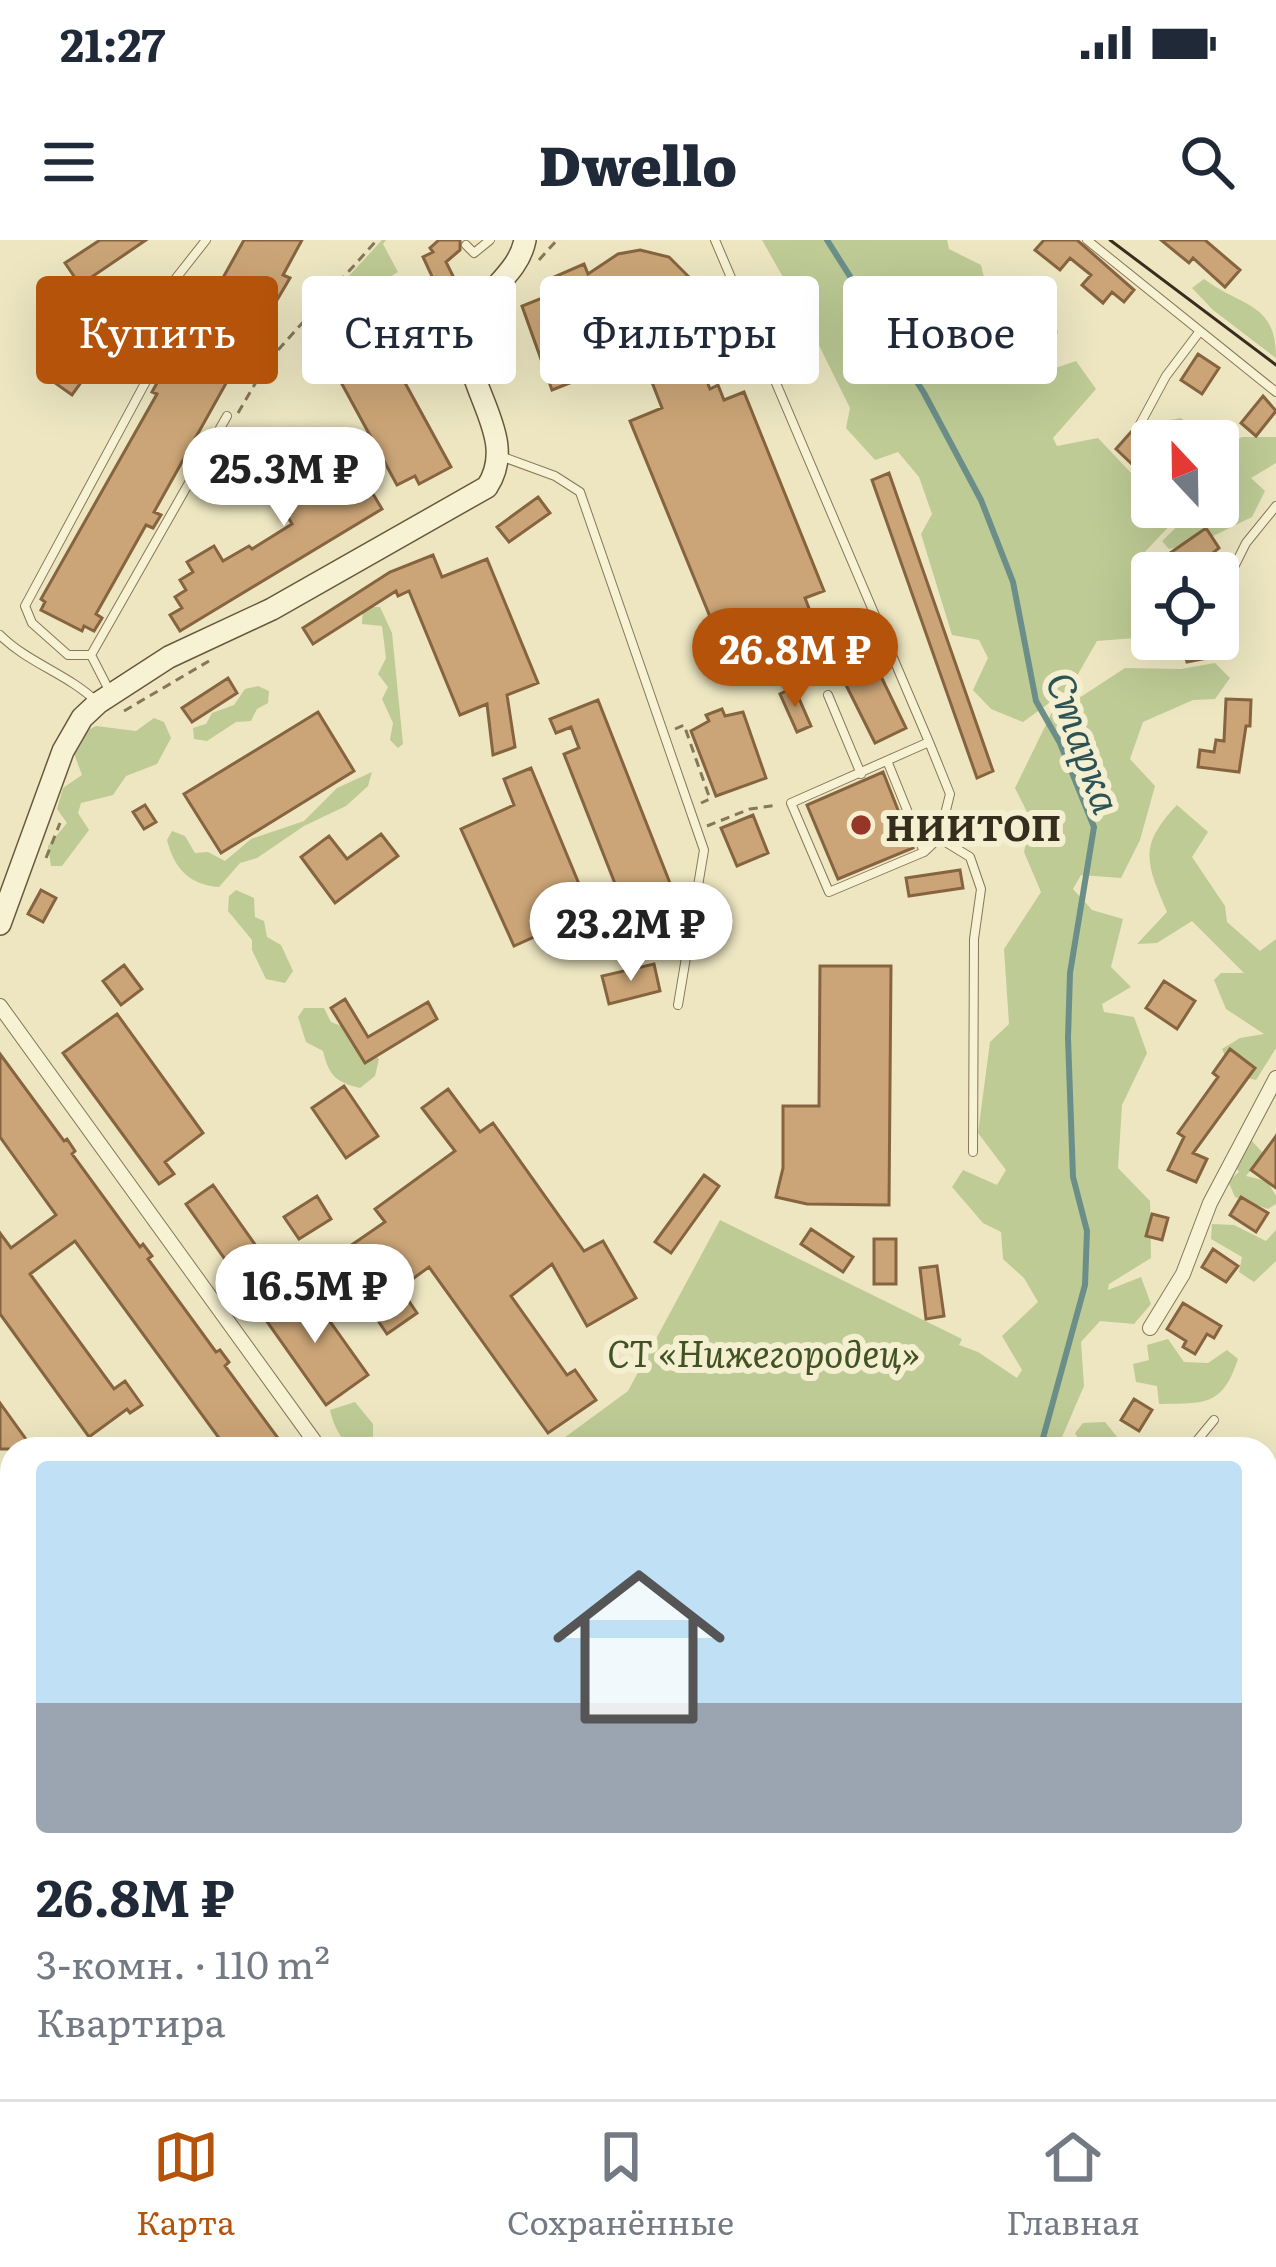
<!DOCTYPE html>
<html lang="ru">
<meta charset="utf-8">
<style>
body{margin:0;font-family:Literata,serif;background:#f2f2f3;color:#1f2937;height:100vh;display:flex;flex-direction:column;font-size:45px;white-space:nowrap}
*{box-sizing:border-box;margin:0}
p{font-size:39px;color:#747a83}
.icon{flex:none;width:66px;height:66px;fill:none;stroke:currentColor;stroke-width:2;stroke-linecap:round;stroke-linejoin:round}
.map{position:relative;flex:1;overflow:hidden}
.details{position:absolute;left:0px;top:1197px;width:1278px;height:663px;display:flex;flex-direction:column;background:#fff;border-radius:36px 36px 0 0;box-shadow:0 12px 48px #0002}
.details>*{flex:none}
.top-card{position:absolute;left:36px;top:36px;width:1206px;height:108px;display:flex;gap:24px}
.needle{width:78px;rotate:338deg}
.buttons{position:absolute;left:1131px;top:180px;display:grid;gap:24px}
.buttons a{display:grid;place-items:center;width:108px;height:108px;border-radius:12px;background:#fff;box-shadow:0 12px 48px #0002;font-size:60px}
.price{position:absolute;translate:-50% -102px;padding:0 27px;border-radius:42px;background:#fff;color:#222;font-size:39px;line-height:78px;filter:drop-shadow(0 3px 6px #0008)}
.price::after{content:'';position:absolute;left:50%;top:72px;width:36px;height:27px;margin-left:-18px;background:inherit;clip-path:polygon(0 0,100% 0,50% 100%)}
.price.active{background:#b45309;color:#fff}
ul{padding:0;list-style:none}
li{display:grid;align-content:center;gap:24px;height:636px;padding:0 36px}
li+li{border-top:3px solid #e0e1e3}
li span{display:grid;place-items:center;height:372px;border-radius:12px;color:#555}
li>.icon{margin-inline-start:auto}
span .icon{width:216px;height:216px;fill:#fffc;stroke-width:1}
li b{font-size:51px}
.pill{padding:0 42px;border-radius:12px;background:#fff;box-shadow:0 12px 48px #0002;font-size:42px;line-height:108px}
.pill.active{background:#b45309;color:#fff}
.status{display:flex;justify-content:space-between;align-items:center;height:84px;padding:0 60px;background:#fff;direction:ltr}
.status svg{height:33px;fill:currentColor}
header{display:flex;justify-content:space-between;align-items:center;height:156px;padding:0 36px;background:#fff;font-size:54px;font-weight:800}
.menu{display:flex;justify-content:space-around;align-items:center;height:168px;border-top:3px solid #e0e1e3;background:#fff;font-size:33px;color:#747a83}
.menu a{display:grid;justify-items:center;gap:6px}
.menu .active{color:#b45309}
.map>svg:first-child{display:block}
.green{fill:#becb95}
.lines{fill:none;stroke-linecap:round;stroke-linejoin:round}
.stream{stroke:#6b8e89;stroke-width:6}
.building{fill:#cba577;stroke:#86643f;stroke-width:3}
.lane-casing{stroke:#877759;stroke-width:10}
.street-casing{stroke:#877759;stroke-width:16}
.secondary-casing{stroke:#68583c;stroke-width:24}
.path{stroke:#877759;stroke-width:3;stroke-dasharray:9 6;stroke-linecap:butt}
.lane{stroke:#f8f2d4;stroke-width:8}
.street{stroke:#f8f2d4;stroke-width:14}
.secondary{stroke:#f8f2d4;stroke-width:21}
.tram{stroke:#362d1d;stroke-width:3}
.poi-dot{fill:#953629;stroke:#f5efd1;stroke-width:4.5}
.labels{text-anchor:middle;dominant-baseline:central;stroke-width:12;stroke-linejoin:round;paint-order:stroke}
.poi-label{font-size:36px;font-weight:bold;fill:#362d1d;stroke:#f5efd1;text-anchor:start}
.park-label{font-size:36px;font-style:italic;fill:#415324;stroke:#f5efd1}
.water-label{font-size:39px;font-style:italic;fill:#2c5356;stroke:#f5efd1}
</style>
<div class="status"><b>21:27</b><svg viewBox="0 0 49 12"><path d="M0 12V9h3v3zM5 12V6h3v6zM10 12V3h3v9zM15 12V0h3v12zM26 1h20v11H26zM47 4h2v5h-2z"/></svg></div>
<header><svg class="icon" aria-label="menu" viewBox="0 0 24 24"><path d="M4 6h16M4 12h16M4 18h16"/></svg>Dwello<svg class="icon" aria-label="search" viewBox="0 0 24 24"><circle cx="10" cy="10" r="6"/><path d="M15 15l6 6"/></svg></header>
<div class="map">
<svg width="1276" height="1859" viewBox="0 0 1276 1859">
<rect width="100%" height="100%" fill="#ede6c1"/>
<path class="green" d="M382 0H386L383 4 398 32 380 43 367 62 347 38Z
M762 0H947L949 9 981 25 990 62 1053 75 1058 93 1027 119 1035 135 1076 121 1096 149 1053 198 1057 206 1098 198 1152 255V267H1162L1174 281 1143 314 1164 333H1152V371L1135 398 1097 401 1070 448 1023 482 991 469 973 450 988 418 979 400 952 395 921 294 932 274 919 237 898 212 875 220 846 188 850 168 800 67Z
M1204 39C1243 68 1276 62 1276 118L1213 70 1192 48Z
M1181 178 1207 201H1157L1153 183Z
M1242 197H1276V223L1251 238 1265 251 1252 277 1203 301 1169 309 1162 301 1190 274 1187 267H1218V210Z
M363 367H380L392 393 403 504 398 508 390 500 393 483 382 459 388 447 378 434 386 418 382 386 362 384Z
M1215 423 1230 438 1215 459 1193 460 1143 482 1130 519 1155 546 1140 600 1121 638 1081 635 1073 649 1092 670 1123 679 1111 727 1131 747 1102 764 1104 772 1134 777 1147 813 1122 865 1118 928 1150 961 1151 1018 1109 1044 1108 1050 1141 1037 1151 1064 1134 1084 1100 1081 1081 1102 1084 1146 1059 1204 1050 1209H549L628 1151 720 980 962 1099 959 1105 978 1112 1017 1138 1022 1130 1002 1096 1038 1062 1024 1038 1003 1019 1001 992 983 983 952 947 963 930 997 945 1006 930 978 893 990 802 1009 784 1004 709 1041 652 1024 612 1031 580 1015 548 1054 468 1076 460 1125 428 1181 429Z
M258 446 269 451 268 463 257 469 251 481 236 482 207 501 194 499 193 488 206 484 212 473 234 465 245 449Z
M154 478 164 482 171 498 157 524 126 536 113 555 81 563 78 573 89 590 62 626H51L48 606 67 583 57 569 63 548 82 535 72 508 76 496 96 486 136 491Z
M372 532 368 546 346 566 304 586 257 618 240 623 219 647C189 645 174 628 167 600L172 591 185 596 195 613 208 612 225 621 251 599 304 581 337 548Z
M1177 565 1208 592 1192 617 1225 666 1227 682 1260 711 1276 699V808L1256 840 1234 835 1222 809 1240 798 1264 794 1226 769 1214 740 1221 733H1244L1192 681 1157 703 1137 704 1167 672C1146 623 1138 606 1177 565Z
M236 650 254 658 255 677 264 681 267 697 281 705 293 731 285 743 266 739 252 710V700L228 671 229 656Z
M304 768H324L331 782 356 792 359 805 379 819 375 836 360 848C335 842 329 835 323 811L306 802 298 777Z
M1250 899 1264 914 1246 936 1267 941 1276 956V964L1268 969 1235 957 1228 941 1239 932 1228 917Z
M1212 984 1234 985 1266 1001 1276 990V1021L1254 1042 1239 1032 1242 1017 1211 999Z
M241 1037 256 1040 264 1059 258 1075 246 1082 227 1066V1045Z
M1168 1099 1184 1122 1208 1123 1227 1110 1238 1119C1222 1167 1205 1163 1159 1164L1157 1146 1136 1142 1133 1124 1149 1120 1147 1105Z
M355 1162 373 1184V1201C349 1219 335 1192 330 1170Z
M1105 1182 1127 1209H1084L1075 1193 1083 1183Z
M179 1848H697L693 1859H164Z"/>
<g class="lines">
<path class="stream" d="M827 0 924 153 981 260 1013 342 1036 461 1060 503 1094 587 1070 733 1068 798 1073 937 1087 991 1085 1045 1040 1209
M642 1859 655 1848"/>
</g>
<path class="building" d="M100 0H146L80 45 65 23Z
M244 0H302L283 35 290 38 274 65 271 63 154 272 161 275 153 288 146 285 96 374 102 378 94 391 84 386 82 391 41 370 45 362 41 359 157 154 152 152 164 130 170 133Z
M439 0H460V10L446 22 453 36 436 45 423 17 433 12 430 8Z
M1044 0H1077L1134 50 1124 62 1112 52 1103 63 1082 45 1091 35 1070 18 1060 30 1035 10Z
M1161 0H1205L1240 30 1225 47 1193 18 1189 23Z
M640 10 669 17 692 40 719 105 696 114 710 149 718 145 724 160 744 152 824 351 805 358 810 371 722 406 630 181 662 168 646 127 610 141 605 129 552 150 522 66 560 51 554 37 584 24 588 34 618 14Z
M80 94 103 112 72 155 48 138Z
M355 94 404 141 451 227 419 244 415 236 397 245 324 111Z
M1198 114 1219 128 1202 154 1181 140Z
M1263 156 1276 171 1256 196 1241 183Z
M1131 192 1152 208V243L1116 209Z
M337 194 382 269 180 391 170 375 182 368 175 357 186 350 180 340 193 332 187 322 214 306 223 321 249 306 252 309 292 284 265 237Z
M889 233 993 531 977 538 872 240Z
M538 257 550 273 509 302 497 287Z
M1206 288 1219 308 1189 333H1172L1163 318Z
M433 315 442 337 487 319 538 443 507 455 515 507 493 515 487 464 460 475 409 351 398 356 396 351 313 404 303 388 390 332Z
M861 381 879 420 874 422 906 488 875 503 842 437 830 442 812 403Z
M1181 399H1202L1207 418 1187 422Z
M228 438 237 453 192 482 182 468Z
M794 447 811 486 797 492 780 454Z
M1226 459 1251 460 1250 486H1246L1239 532 1198 527 1200 510 1214 512 1216 500 1224 501Z
M598 460 675 656 627 674 564 514 579 508 571 487 556 493 550 479Z
M722 469 725 476 743 472 766 538 716 556 691 491 709 481 706 475Z
M318 472 354 531 221 613 184 554Z
M531 528 579 644 545 658 558 686 514 706 461 589 514 565 504 539Z
M883 532 913 608 838 639 807 565Z
M145 565 156 582 144 589 133 572Z
M753 575 768 613 737 626 721 588Z
M381 594 398 616 335 663 301 617 329 596 347 619Z
M960 630 963 648 909 656 906 638Z
M41 650 56 658 43 682 28 674Z
M654 724 660 751 609 764 602 736Z
M124 725 142 749 121 765 103 741Z
M820 726H891L889 965 807 964 776 957 783 928V866H819Z
M1164 741 1195 761 1177 789 1146 768Z
M345 759 368 797 428 762 437 779 365 823 331 768Z
M117 774 203 893 165 922 174 934 159 944 63 813Z
M1230 809 1255 828 1193 913 1207 919 1196 942 1168 930 1184 897 1178 893 1218 837 1213 833Z
M0 814 64 901 67 899 75 911 72 914 140 1007 143 1004 152 1016 148 1019 216 1112 220 1110 229 1122 225 1126 286 1209H227L75 1001 30 1034 114 1149 125 1141 142 1165 130 1173 127 1169 89 1197 0 1074V993L11 1008 56 975 0 897Z
M344 846 378 896 346 918 312 868Z
M448 849 480 892 493 883 584 1011 603 1001 636 1058 587 1086 552 1024 511 1056 567 1135 575 1130 596 1160 548 1193 429 1027 400 1048 417 1073 387 1094 345 1032 334 1039 324 1024 385 982 375 969 455 911 422 868Z
M1276 896V948L1251 930Z
M704 935 719 946 671 1013 655 1002Z
M213 945 261 1013 234 1032 186 964Z
M317 956 331 979 299 999 284 977Z
M1241 957 1268 973 1256 992 1230 975Z
M1152 974 1168 978 1162 1000 1146 996Z
M811 989 853 1017 843 1032 801 1004Z
M874 999H896V1044H874Z
M1213 1009 1238 1026 1226 1042 1202 1027Z
M937 1026 944 1076 926 1079 920 1028Z
M297 1048 315 1074 321 1069 368 1135 326 1165 261 1073Z
M1183 1063 1221 1086 1214 1098 1207 1094 1195 1114 1183 1107 1186 1101 1167 1089Z
M1134 1159 1152 1170 1139 1191 1121 1180Z
M0 1163 33 1209H0Z"/>
<g class="lines">
<defs>
<path id="lane" d="M715 0 929 502 950 554 939 598 924 612 829 652 791 563 929 502
M1087 0 1276 152
M466 5 474 13 490 0
M165 106 176 88
M1138 188 1166 136 1200 91
M503 217 555 236 580 252 704 610 678 765
M1218 349 1225 345 1246 303 1276 266
M0 395C28 423 68 434 97 462
M91 415H68L32 383 25 366 165 106 152 90 169 47 206 0
M91 415 227 176
M91 415 110 452
M828 455 861 534
M888 523 924 612
M939 598 970 617 981 649 974 699 973 912
M1190 1209 1214 1180
M0 1654 12 1646
M0 1680 9 1692
M750 1859 756 1848"/>
<path id="street" d="M0 766 320 1209
M1150 1088 1183 1034 1210 963 1276 838
M1266 1334 1276 1336
M1266 1526 1276 1527
M0 1615 12 1607
M1266 1693 1276 1695
M1187 1848 1241 1859"/>
<path id="secondary" d="M0 684 63 511 82 478 98 463 169 417 272 369 487 247C518 200 469 154 468 104 467 57 517 42 525 0"/>
</defs>
<use href="#lane" class="lane-casing"/>
<use href="#street" class="street-casing"/>
<use href="#secondary" class="secondary-casing"/>
<path class="path" d="M539 20 557 0
M338 46 349 64
M238 173 269 120 377 0
M203 239 245 259
M124 471 209 421
M675 489 684 485 710 559 701 563
M707 586 750 569 778 565
M46 618 60 583"/>
<use href="#lane" class="lane"/>
<use href="#street" class="street"/>
<use href="#secondary" class="secondary"/>
<path class="tram" d="M1110 0 1276 125"/>
</g>
<circle class="poi-dot" cx="861" cy="585" r="12"/>
<g class="labels">
<g class="poi-label">
<text x="885" y="585">НИИТОП</text>
</g>
<g class="park-label">
<text x="763" y="1111">СТ «Нижегородец»</text>
</g>
<g class="water-label">
<text transform="translate(1086 502) rotate(70)">Старка</text>
</g>
</g>
</svg>
<div class="buttons">
<a><svg class="needle" viewBox="-14 -14 28 28"><path d="M0-13l5 13h-10z" fill="#e53935"/><path d="M0 13l5-13h-10z" fill="#747a83"/></svg></a>
<a><svg class="icon" aria-label="locate" viewBox="0 0 24 24"><circle cx="12" cy="12" r="6"/><path d="M12 2v4M12 18v4M2 12h4M18 12h4"/></svg></a>
</div>
<b class="price" style="left:284px;top:289px">25.3M ₽</b>
<b class="price active" style="left:795px;top:470px">26.8M ₽</b>
<b class="price" style="left:631px;top:744px">23.2M ₽</b>
<b class="price" style="left:315px;top:1106px">16.5M ₽</b>
<div class="top-card">
<a class="pill active">Купить</a>
<a class="pill">Снять</a>
<a class="pill">Фильтры</a>
<a class="pill">Новое</a>
</div>
<section class="details">
<ul>
<li><span style="background:linear-gradient(#bfe0f5 65%,#9aa5b1 0)"><svg class="icon" aria-label="home" viewBox="0 0 24 24"><path d="M3 11l9-7 9 7M6 9v11h12V9"/></svg></span><div><b>26.8M ₽</b><p>3-комн. · 110 m²</p><p>Квартира</p></div></li>
</ul>
</section>
</div>
<nav class="menu">
<a class="active"><svg class="icon" aria-label="map" viewBox="0 0 24 24"><path d="M3 6l6-2 6 2 6-2v14l-6 2-6-2-6 2zM9 4v14M15 6v14"/></svg>Карта</a>
<a><svg class="icon" aria-label="saved" viewBox="0 0 24 24"><path d="M7 4h10v16l-5-4-5 4z"/></svg>Сохранённые</a>
<a><svg class="icon" aria-label="home" viewBox="0 0 24 24"><path d="M3 11l9-7 9 7M6 9v11h12V9"/></svg>Главная</a>
</nav>
